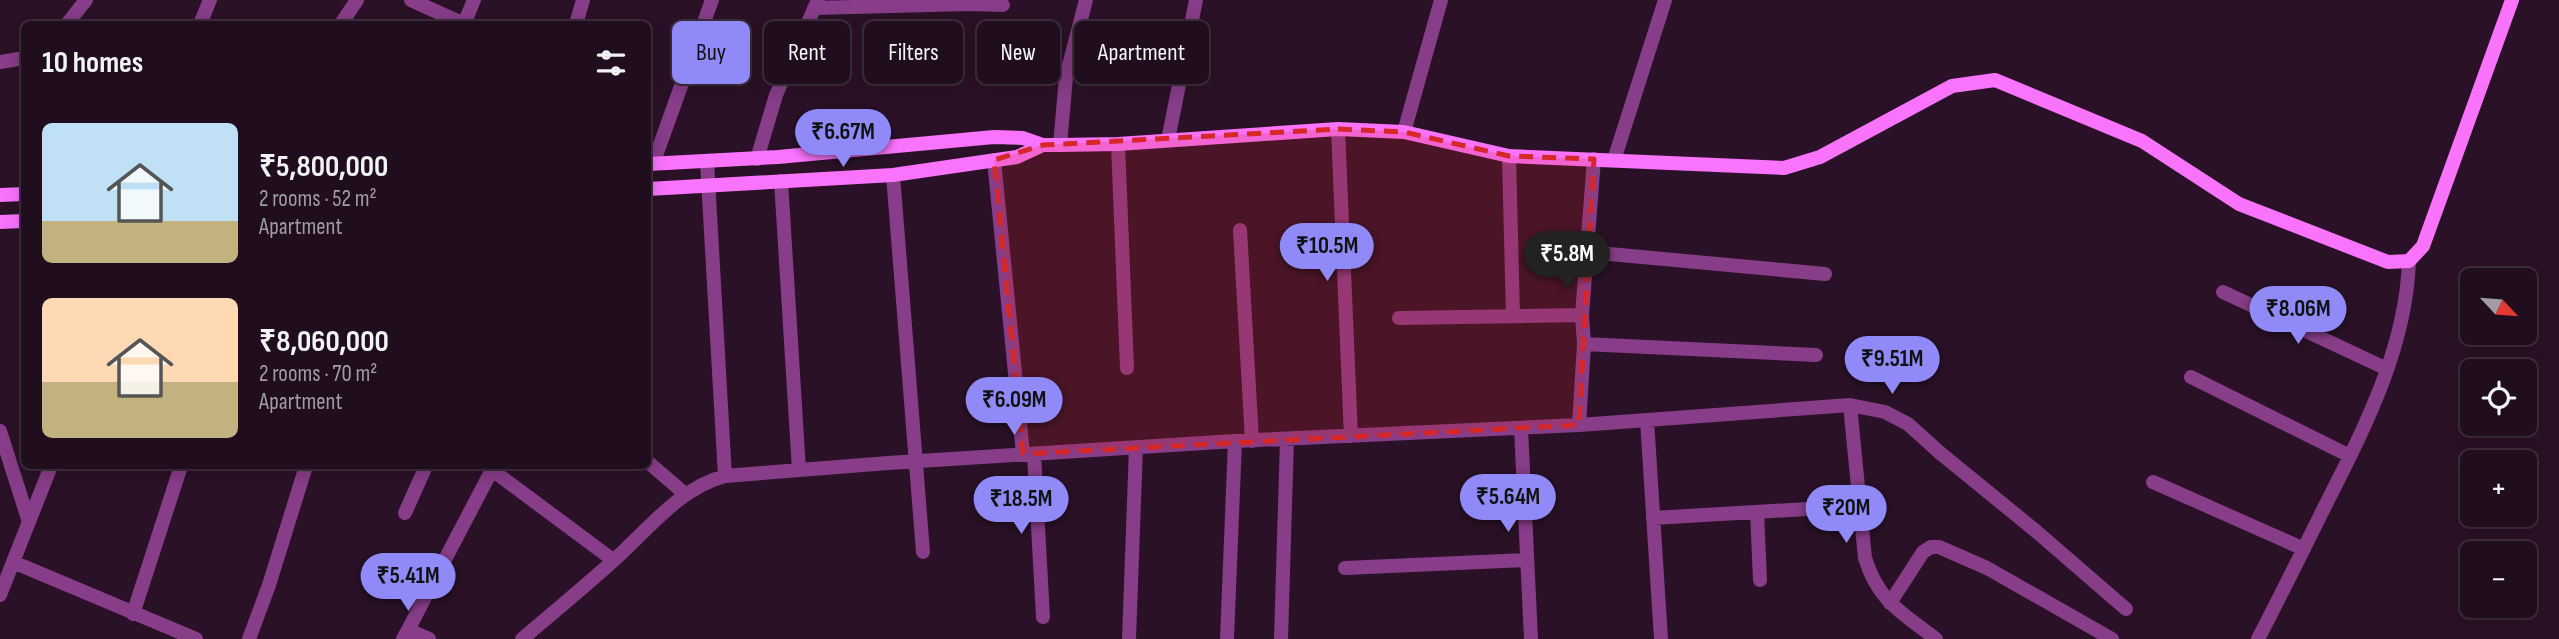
<!DOCTYPE html>
<meta charset="utf-8">
<style>
body{margin:0;font-family:"Sofia Sans Condensed",sans-serif;background:#2d1b2a;color:#f1f3f6;height:100vh;display:flex;flex-direction:column;font-size:26px;white-space:nowrap}
*{box-sizing:border-box;margin:0}
p{font-size:23px;color:#a29ca4}
.icon{flex:none;width:38px;height:38px;fill:none;stroke:currentColor;stroke-width:2;stroke-linecap:round;stroke-linejoin:round}
.map{position:relative;flex:1;overflow:hidden}
.side{position:absolute;left:21px;top:21px;width:630px;height:448px;display:flex;flex-direction:column;background:#200d1d;border-radius:10px;box-shadow:0 4px 18px #0003,0 0 0 2px #3d2d3b}
.side>*{flex:none}
.banner{position:absolute;left:672px;top:21px;width:665px;height:63px;display:flex;gap:14px}
.needle{width:46px;rotate:116deg}
.fabs{position:absolute;left:2460px;top:268px;display:grid;gap:14px}
.fabs a{display:grid;place-items:center;width:77px;height:77px;border-radius:10px;background:#200d1d;box-shadow:0 4px 18px #0003,0 0 0 2px #3d2d3b;font-size:35px}
.price{position:absolute;translate:-50% -60px;padding:0 16px;border-radius:24px;background:#8f8af8;color:#111;font-size:23px;line-height:46px;filter:drop-shadow(0 2px 4px #0008)}
.price::after{content:'';position:absolute;left:50%;top:42px;width:21px;height:16px;margin-left:-10px;background:inherit;clip-path:polygon(0 0,100% 0,50% 100%)}
.price.selected{background:#222;color:#fff}
ul{padding:0;list-style:none}
li{display:flex;align-items:center;gap:21px;height:175px;padding:0 21px}
li span{display:grid;place-items:center;flex:none;width:196px;height:140px;border-radius:10px;color:#555}
li>.icon{margin-inline-start:auto}
span .icon{width:84px;height:84px;fill:#fffc;stroke-width:1}
li b{font-size:30px}
h2{display:flex;justify-content:space-between;align-items:center;height:84px;padding:0 21px;font-size:30px}
.pill{padding:0 24px;border-radius:10px;background:#200d1d;box-shadow:0 4px 18px #0003,0 0 0 2px #3d2d3b;font-size:24px;line-height:63px}
.pill.selected{background:#8f8af8;color:#111}
.map>svg:first-child{display:block}
.lines{fill:none;stroke-linecap:round;stroke-linejoin:round}
.street{stroke:#873d88;stroke-width:14}
.secondary{stroke:#f973fc;stroke-width:14}
.marked{fill:#d62828;fill-opacity:0.2;stroke:#d62828;stroke-width:5;stroke-dasharray:14 9;stroke-linejoin:round}
</style>
<div class="map">
<svg width="2559" height="639" viewBox="0 0 2559 639">
<rect width="100%" height="100%" fill="#2a1127"/>
<g class="lines">
<path class="street" d="M411 0 464 24
M814 8 969 4 1003 5
M67 24 86 0
M200 24 210 0
M341 24 357 0
M464 24 474 0
M576 24 583 0
M0 62 24 58
M1338 129 1351 436
M1404 132 1441 0
M1168 140 1196 0
M1118 144 1127 368
M1060 145 1066 77 1086 0
M1509 156 1513 316
M757 159 776 95 818 0
M994 160 1023 454
M1614 160 1665 0
M707 162 725 476
M653 164 712 0
M893 175 923 552
M781 181 799 470
M1240 230 1252 441
M1588 252 1825 274
M2223 292 2387 369
M1399 318 1582 315
M1584 344 1816 355
M2191 377 2350 456
M1850 405 1865 558C1878 601 1902 613 1936 639
M1647 420 1661 639
M1579 425 1584 344 1582 315 1594 159
M1521 428 1531 639
M0 431 29 522
M1034 454 1043 617
M648 462 685 494
M492 470 613 560
M2153 482 2304 549
M1757 512 1760 580
M405 513 426 466
M1653 518 1859 506
M13 562 196 639
M1345 568 1527 560
M0 595 51 466
M1890 603 1923 552 1931 547H1939L1987 568 2112 639
M133 614 181 466
M408 630 494 466
M249 639 269 585 306 466
M403 639 408 630 429 639
M522 639C553 613 584 587 613 561 648 530 679 488 725 476L888 463 1235 441 1579 425 1850 405 1885 412 1908 424 1939 452 2037 532 2126 609
M1129 639 1136 447
M1227 639 1235 441
M1281 639 1287 439
M2258 639C2281 595 2303 550 2325 506 2364 429 2406 349 2409 261"/>
<path class="secondary" d="M648 164 778 157 994 137 1023 138 1043 145H1060L1118 144 1338 129 1404 132 1509 156 1784 168 1820 157 1952 86 1995 80 2142 141 2239 204 2388 262 2409 261 2423 246 2512 0
M648 189 893 175 1017 157 1043 145
M0 195 24 194
M0 222 24 221"/>
</g>
<path class="marked" d="M1338 129 1404 132 1509 156 1594 159 1579 425 1023 454 994 160 1043 145Z"/>
</svg>
<div class="fabs">
<a><svg class="needle" viewBox="-14 -14 28 28"><path d="M0-13l5 13h-10z" fill="#e53935"/><path d="M0 13l5-13h-10z" fill="#a29ca4"/></svg></a>
<a><svg class="icon" aria-label="locate" viewBox="0 0 24 24"><circle cx="12" cy="12" r="6"/><path d="M12 2v4M12 18v4M2 12h4M18 12h4"/></svg></a>
<a>+</a>
<a>−</a>
</div>
<b class="price" style="left:843px;top:169px">₹6.67M</b>
<b class="price" style="left:1327px;top:283px">₹10.5M</b>
<b class="price selected" style="left:1567px;top:291px">₹5.8M</b>
<b class="price" style="left:2298px;top:346px">₹8.06M</b>
<b class="price" style="left:1892px;top:396px">₹9.51M</b>
<b class="price" style="left:1014px;top:437px">₹6.09M</b>
<b class="price" style="left:1508px;top:534px">₹5.64M</b>
<b class="price" style="left:1021px;top:536px">₹18.5M</b>
<b class="price" style="left:1846px;top:545px">₹20M</b>
<b class="price" style="left:408px;top:613px">₹5.41M</b>
<div class="banner">
<a class="pill selected">Buy</a>
<a class="pill">Rent</a>
<a class="pill">Filters</a>
<a class="pill">New</a>
<a class="pill">Apartment</a>
</div>
<section class="side">
<h2>10 homes<svg class="icon" aria-label="filters" viewBox="0 0 24 24"><path d="M4 7h16M4 17h16"/><circle cx="9" cy="7" r="2"/><circle cx="15" cy="17" r="2"/></svg></h2>
<ul>
<li><span style="background:linear-gradient(#bfe0f5 70%,#c2b280 0)"><svg class="icon" aria-label="home" viewBox="0 0 24 24"><path d="M3 11l9-7 9 7M6 9v11h12V9"/></svg></span><div><b>₹5,800,000</b><p>2 rooms · 52 m²</p><p>Apartment</p></div></li>
<li><span style="background:linear-gradient(#ffd9b3 60%,#c2b280 0)"><svg class="icon" aria-label="home" viewBox="0 0 24 24"><path d="M3 11l9-7 9 7M6 9v11h12V9"/></svg></span><div><b>₹8,060,000</b><p>2 rooms · 70 m²</p><p>Apartment</p></div></li>
</ul>
</section>
</div>
